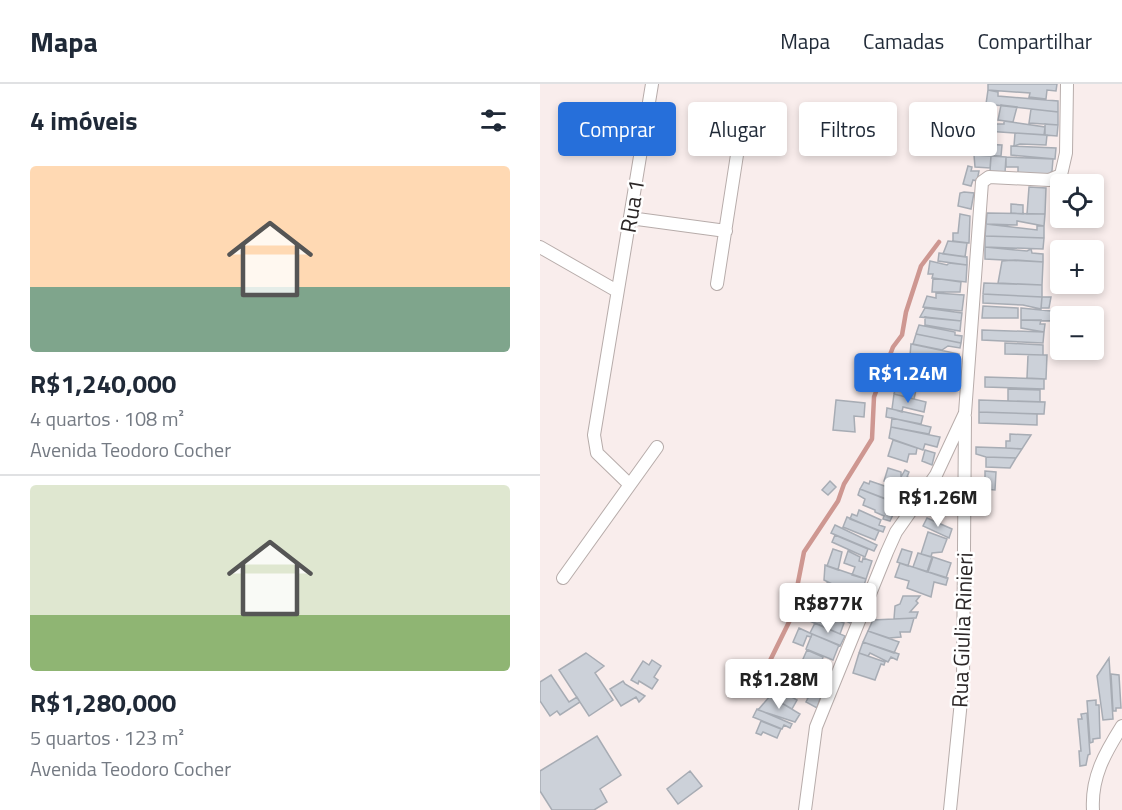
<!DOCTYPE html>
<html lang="pt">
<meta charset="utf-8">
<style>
body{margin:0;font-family:"Titillium Web",sans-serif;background:#f6f6f7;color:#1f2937;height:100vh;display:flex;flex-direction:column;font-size:22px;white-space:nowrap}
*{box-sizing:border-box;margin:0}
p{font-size:20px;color:#747a83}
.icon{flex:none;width:33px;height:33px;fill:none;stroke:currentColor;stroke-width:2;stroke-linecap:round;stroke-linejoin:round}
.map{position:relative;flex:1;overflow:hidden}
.panel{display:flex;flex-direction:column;background:#fff;width:540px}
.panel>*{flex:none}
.banner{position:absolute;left:18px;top:18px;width:474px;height:54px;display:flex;gap:12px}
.buttons{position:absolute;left:510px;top:90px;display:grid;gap:12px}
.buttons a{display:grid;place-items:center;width:54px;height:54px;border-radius:6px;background:#fff;box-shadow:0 3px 9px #0003;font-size:30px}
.price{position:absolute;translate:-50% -51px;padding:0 14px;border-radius:6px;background:#fff;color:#222;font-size:20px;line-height:39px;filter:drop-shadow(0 2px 3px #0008)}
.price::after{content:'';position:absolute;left:50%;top:36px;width:18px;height:14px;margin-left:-9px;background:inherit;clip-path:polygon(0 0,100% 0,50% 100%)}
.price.current{background:#266fda;color:#fff}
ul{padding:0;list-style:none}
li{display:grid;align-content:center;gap:12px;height:318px;padding:0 30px}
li+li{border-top:2px solid #e0e1e3}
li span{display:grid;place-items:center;height:186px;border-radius:6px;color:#555}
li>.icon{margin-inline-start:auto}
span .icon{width:108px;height:108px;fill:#fffc;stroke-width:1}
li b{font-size:26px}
h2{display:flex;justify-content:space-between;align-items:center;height:72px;padding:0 30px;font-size:26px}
.tag{padding:0 21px;border-radius:6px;background:#fff;box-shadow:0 3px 9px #0003;font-size:21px;line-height:54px}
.tag.current{background:#266fda;color:#fff}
header{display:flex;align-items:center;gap:36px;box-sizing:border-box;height:84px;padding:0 30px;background:#fff;border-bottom:2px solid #e0e1e3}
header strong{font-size:28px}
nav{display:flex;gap:33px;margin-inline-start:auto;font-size:21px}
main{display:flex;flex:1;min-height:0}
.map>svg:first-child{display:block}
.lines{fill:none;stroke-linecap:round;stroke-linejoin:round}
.stream{stroke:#ce9791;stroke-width:4.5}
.building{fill:#ccd1d9;stroke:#a7acb4;stroke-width:1.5}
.minor-casing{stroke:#b7acaa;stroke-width:14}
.minor{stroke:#fff;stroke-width:12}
.labels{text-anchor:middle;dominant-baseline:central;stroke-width:5;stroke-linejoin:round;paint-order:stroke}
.street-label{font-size:22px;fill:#2b2626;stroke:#fff}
</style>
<header>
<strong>Mapa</strong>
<nav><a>Mapa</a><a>Camadas</a><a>Compartilhar</a></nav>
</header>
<main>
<section class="panel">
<h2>4 imóveis<svg class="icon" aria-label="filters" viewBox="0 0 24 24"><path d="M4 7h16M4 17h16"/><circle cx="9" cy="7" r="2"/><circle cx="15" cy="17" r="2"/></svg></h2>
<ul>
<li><span style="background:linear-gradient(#ffd9b3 65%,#7fa58c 0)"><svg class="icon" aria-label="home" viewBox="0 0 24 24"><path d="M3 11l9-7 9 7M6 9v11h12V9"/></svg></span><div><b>R$1,240,000</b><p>4 quartos · 108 m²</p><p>Avenida Teodoro Cocher</p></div></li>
<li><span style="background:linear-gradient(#dfe7d0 70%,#8fb573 0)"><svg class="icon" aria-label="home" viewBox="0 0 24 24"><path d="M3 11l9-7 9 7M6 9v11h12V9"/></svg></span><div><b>R$1,280,000</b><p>5 quartos · 123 m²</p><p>Avenida Teodoro Cocher</p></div></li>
</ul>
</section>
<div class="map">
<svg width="582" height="726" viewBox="0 0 582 726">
<rect width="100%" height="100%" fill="#f9edec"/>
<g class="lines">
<path class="stream" d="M221 595 251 534 264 468 298 417 304 400 332 355 334 313 353 263 362 251 366 228 381 182 399 158"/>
</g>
<path class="building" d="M448 0H517L516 7 507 6 506 15 489 13 490 9 448 6Z
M448 6 458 8V12L518 17V28L446 20Z
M461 21 477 23 473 38 458 36Z
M491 25 518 28V41L489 39Z
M464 37 505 43 504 51 446 47V40H464Z
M505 40 518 41 517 52 505 51Z
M475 49 507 51 506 61 480 60 474 62Z
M441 60 462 61 461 72 440 71Z
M471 62 516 64 515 75 471 71Z
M434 71 451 72 450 84 435 83Z
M451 72 466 73 465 89 450 88Z
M466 73 513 75 512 87 509 91 478 89V83H466Z
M428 82 432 83 431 87H439L437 97 433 96 431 102 423 100Z
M489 103 506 104 505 130H487Z
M424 108 434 109 431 125 418 122 420 109Z
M471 120 483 121V130L471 129Z
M447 129 505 130 504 142 477 137V141L446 140Z
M420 130 430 132 429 159 413 157V149H418Z
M446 140 497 146V142H504V154L445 152Z
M445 152 504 154 503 165 445 163Z
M408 157 427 159 425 173 403 170Z
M445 163 487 167 491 165 492 169 503 170V178L445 175Z
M399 169 427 173V181L398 177Z
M475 176 503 178 502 201 458 199 462 177Z
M390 177 407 181 409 179 427 181 426 198 392 194 393 190H388Z
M393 194 421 198 420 208H392Z
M444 199 502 201V213L443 210Z
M396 209 424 211 422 227 383 223 387 212 396 214Z
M443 210 502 213 501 225 483 221 443 219Z
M502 213H511L509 224H501Z
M443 222 478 224V234H442Z
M385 224 422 229 421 237 380 233Z
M481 224 511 227V231H519L520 237 481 236Z
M385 233 421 237 420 247 385 241Z
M481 236H501L500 240H505L504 248 481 244Z
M379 241 415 248V251L422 252 421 259 376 250Z
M442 246 504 248 503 259 442 256Z
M376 250 421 259 420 264 408 262 402 266 373 260Z
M465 259 503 261V271L465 270Z
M371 260 419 270 417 278 370 271Z
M367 270 416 282 413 295 363 281Z
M488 271H507L506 295 487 294Z
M362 281 401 294 402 292 413 295 411 305 359 290Z
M359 290 375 295 372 305 376 306 374 315 354 310Z
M445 293 504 295V305L445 303Z
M468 305 500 306V318L468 317Z
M354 310 386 318 384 328 363 323 362 328 352 325Z
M296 316 325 319 324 333 314 332 315 348 293 346Z
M439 316 505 318 504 330 439 328Z
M347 324 383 332 381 340 346 333Z
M439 328 497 330V341L439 339Z
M352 334 391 343 389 350 351 343Z
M351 343 400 353 397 363 385 360 383 366 349 354Z
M470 350 491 351 482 365 466 364V357H470Z
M353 356 377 364 376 370H369L367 378 348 372Z
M436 363 466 364 482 365 476 374 446 373 436 370Z
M385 366 395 369 392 381 382 377Z
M446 373 476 374 470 384 446 383Z
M348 384 361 388V393L365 386 369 388 367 393 374 395 371 406 344 397Z
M445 387 456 388 455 406 445 405Z
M290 397 296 403 288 411 282 406Z
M330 397 368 410 366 414 364 413 362 421 320 405 324 398 329 400Z
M320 405 358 420 350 437 343 435 344 432 335 428V426L323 421 325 415 318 411Z
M319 426 341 436 339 441 345 443 343 448 310 435 312 430 317 432Z
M307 433 339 447 335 456 303 443Z
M387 434 412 445 409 454 383 442Z
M295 441 337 461 334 467 291 449Z
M388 448 407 455 402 468 392 469 391 473 381 470Z
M295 451 328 465 325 473 292 458Z
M293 465 302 468 298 486 287 482Z
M362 465 372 468 368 482 357 478Z
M308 467 320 473 319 477 322 478 323 474 332 477 326 495 312 491 315 483 304 479Z
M378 469 392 473 387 488 373 483Z
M393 473 411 479 406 494 388 488Z
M360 479 408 494 406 501 394 498 391 513 367 504 369 497 355 493Z
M285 481 326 495 320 514 284 496Z
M287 499 320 514 313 530 298 523 301 517 283 509Z
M363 512H380L376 517 378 519 370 528H378L376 534 354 535 355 522 360 520Z
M274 515 313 532 310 539 272 520Z
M272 520 276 522 274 527 304 539 300 550 265 535Z
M374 534 370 548H360L361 553 349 554 328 547 333 536Z
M275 539 305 552 300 562 270 549Z
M259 544 272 550 271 553 267 552 263 562 253 558Z
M328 547 359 558 354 569 323 558Z
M272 550 299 561 293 576 266 565Z
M323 558 359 570 357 576 351 573 348 578 330 569 328 572 319 569Z
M267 566 283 573 277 595 259 584Z
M46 569 64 582 55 589 73 616 49 632 19 586Z
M319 569 345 578 344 581 341 580 335 596 313 589Z
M569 574 573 635 563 636 557 592Z
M112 576 121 582 114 593 118 596 112 605 99 597 98 600 91 596 103 577 109 581Z
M245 583 286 598 282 609 241 591Z
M571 590 579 591 581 624H576V627H573Z
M11 591 29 618 37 613 40 618 20 631 17 627 10 632 0 617V598Z
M241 591 282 609 277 624 266 618 268 614 258 610 257 613 237 600Z
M83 597 85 600 105 612 99 618 96 613 81 622 70 605Z
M236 604 257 616 252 625 231 613Z
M230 612 260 630 255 638 218 626Z
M556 616V621H559L560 654 553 655V658L550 659 547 617Z
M217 625 252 640 250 644 244 641 242 645 213 633Z
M547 629 550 670 548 671 546 681 540 682 539 667H541L538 635H542L541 630Z
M221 637 241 645 237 654 223 648 221 651 216 649Z
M57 652 81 691 60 705 67 718 54 726H12L0 707V687Z
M150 687 162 702 138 720 127 705Z"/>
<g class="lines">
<defs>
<path id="minor" d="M90 134 186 147
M0 163 77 207
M177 200 201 45
M89 400 57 369 54 351 112 0
M23 494 117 363
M265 726 276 643 347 468 356 448 396 391 425 329 442 98 449 93 509 96 521 91 526 69 527 0
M410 726 423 597 425 333
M553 726C551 693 565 669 582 642"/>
</defs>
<use href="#minor" class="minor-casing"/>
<use href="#minor" class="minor"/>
</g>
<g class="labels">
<g class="street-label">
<text transform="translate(92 122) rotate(-80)">Rua 1</text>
<text transform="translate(422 546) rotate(-88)">Rua Giulia Rinieri</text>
</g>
</g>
</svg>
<div class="buttons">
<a><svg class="icon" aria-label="locate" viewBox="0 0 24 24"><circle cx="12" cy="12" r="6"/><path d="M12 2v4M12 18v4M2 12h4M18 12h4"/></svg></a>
<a>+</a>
<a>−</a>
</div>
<b class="price current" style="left:368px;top:320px">R$1.24M</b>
<b class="price" style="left:398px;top:444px">R$1.26M</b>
<b class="price" style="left:288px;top:550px">R$877K</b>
<b class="price" style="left:239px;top:626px">R$1.28M</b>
<div class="banner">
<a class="tag current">Comprar</a>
<a class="tag">Alugar</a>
<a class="tag">Filtros</a>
<a class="tag">Novo</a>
</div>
</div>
</main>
